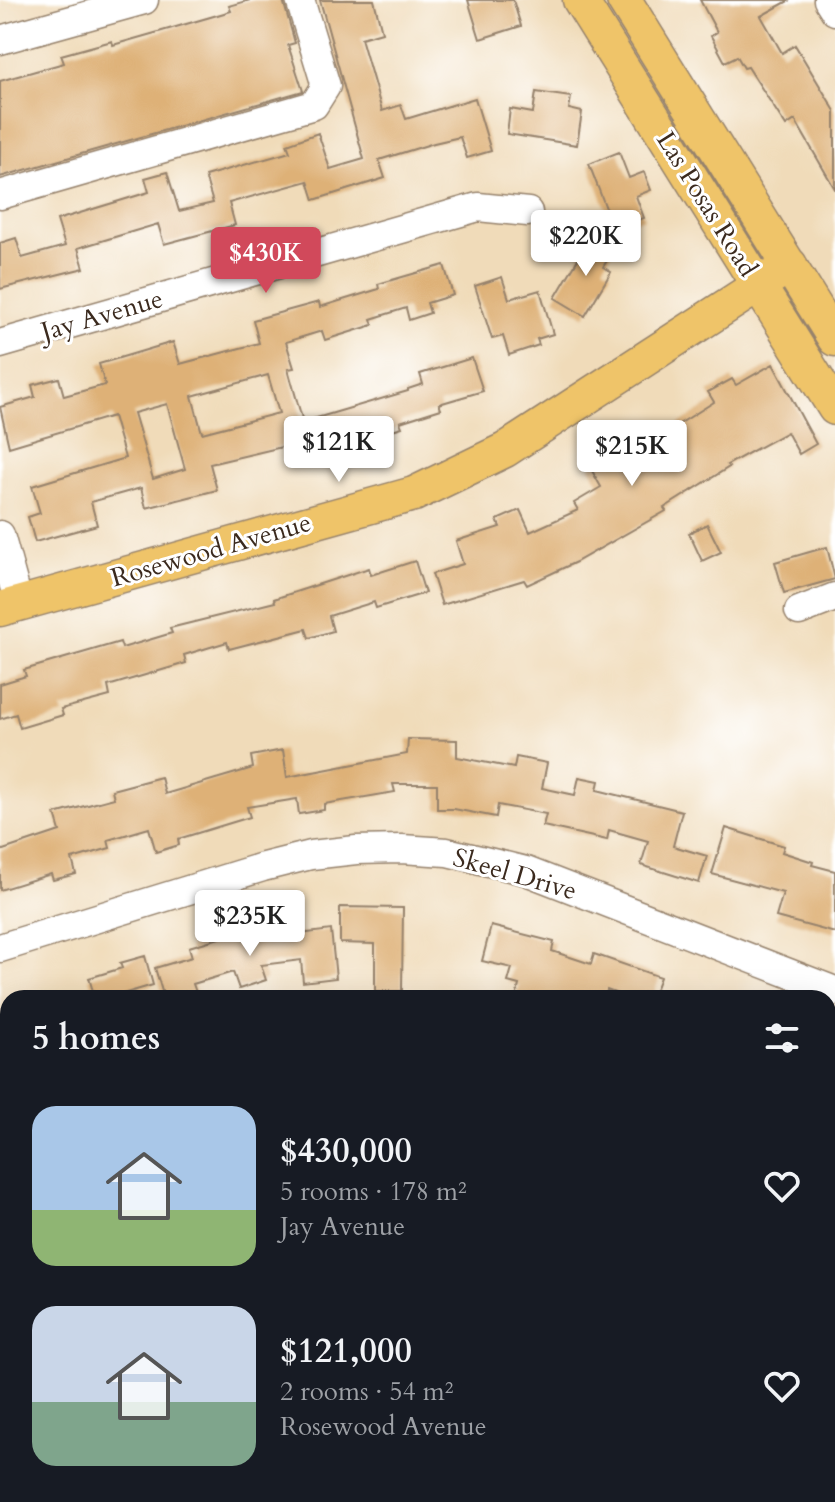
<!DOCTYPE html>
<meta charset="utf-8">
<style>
body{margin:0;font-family:Cardo,serif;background:#242831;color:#f1f3f6;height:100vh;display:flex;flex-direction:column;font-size:30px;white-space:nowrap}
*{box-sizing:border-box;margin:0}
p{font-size:26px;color:#9ea1a6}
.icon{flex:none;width:44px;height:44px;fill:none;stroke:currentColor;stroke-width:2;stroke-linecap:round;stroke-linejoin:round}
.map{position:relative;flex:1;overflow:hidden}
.sheet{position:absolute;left:0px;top:990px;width:836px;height:512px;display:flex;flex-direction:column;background:#171b24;border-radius:24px 24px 0 0;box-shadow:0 8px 32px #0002}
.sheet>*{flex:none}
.price{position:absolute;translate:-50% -68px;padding:0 18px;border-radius:8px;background:#fff;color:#222;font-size:26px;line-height:52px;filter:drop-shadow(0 2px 4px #0008)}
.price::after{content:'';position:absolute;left:50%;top:48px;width:24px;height:18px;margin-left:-12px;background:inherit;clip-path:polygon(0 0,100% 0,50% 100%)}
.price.selected{background:#d1495b;color:#fff}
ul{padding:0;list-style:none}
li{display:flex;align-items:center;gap:24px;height:200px;padding:0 32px}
li span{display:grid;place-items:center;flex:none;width:224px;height:160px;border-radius:24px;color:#555}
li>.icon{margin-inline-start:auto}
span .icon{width:96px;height:96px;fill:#fffc;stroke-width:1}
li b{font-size:34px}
h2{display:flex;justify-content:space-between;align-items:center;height:96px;padding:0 32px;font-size:34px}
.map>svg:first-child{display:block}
.building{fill:#deb177;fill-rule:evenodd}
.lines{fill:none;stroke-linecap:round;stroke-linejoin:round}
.minor-casing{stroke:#96826c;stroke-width:31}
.major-casing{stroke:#96826c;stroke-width:37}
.minor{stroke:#fff;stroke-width:28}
.major{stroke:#efc469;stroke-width:34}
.labels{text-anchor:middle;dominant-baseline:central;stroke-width:6;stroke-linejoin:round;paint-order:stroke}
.street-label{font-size:26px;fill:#3b2a1e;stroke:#fff}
</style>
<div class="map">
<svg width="835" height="1502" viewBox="0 0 835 1502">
<rect width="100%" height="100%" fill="#fff"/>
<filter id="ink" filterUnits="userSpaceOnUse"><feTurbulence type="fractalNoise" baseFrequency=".0125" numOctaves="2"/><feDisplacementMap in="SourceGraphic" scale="16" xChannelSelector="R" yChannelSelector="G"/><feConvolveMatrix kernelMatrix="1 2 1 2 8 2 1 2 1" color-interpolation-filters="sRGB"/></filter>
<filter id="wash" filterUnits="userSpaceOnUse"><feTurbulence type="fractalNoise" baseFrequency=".006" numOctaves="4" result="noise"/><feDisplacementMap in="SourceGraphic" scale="32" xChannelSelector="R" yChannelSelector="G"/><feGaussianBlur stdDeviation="1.8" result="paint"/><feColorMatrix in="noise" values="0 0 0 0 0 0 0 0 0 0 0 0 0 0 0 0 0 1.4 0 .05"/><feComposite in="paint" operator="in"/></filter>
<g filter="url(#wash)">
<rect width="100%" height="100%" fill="#f0dbb9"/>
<g id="blocks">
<path class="building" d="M250 0H283L295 43 288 45 303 91 0 177V81L64 63 61 55 112 41 113 45 169 29 231 11 229 6Z
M320 0H374L382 32 361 38 382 111 401 105 406 119 475 98 491 151 467 158 460 137 434 143 379 160 385 178 314 200 308 181 229 203 235 225 164 244 158 224 78 248 84 268 0 289V243L16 238 22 258 65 246 57 220 149 192 145 178 167 172 179 211 213 203 205 176 290 152 287 144 318 133 330 169 364 159Z
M468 0H513L521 26 480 39Z
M700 0H790L761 16 782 53 795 45 835 111V189L795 120 786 126 748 67 744 68 737 56 725 62 711 36 717 32Z
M536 92 571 97 569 109 582 112 577 145 507 134 510 109 533 113Z
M619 152 629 178 644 172 651 190 636 196 644 218 614 229 589 164Z
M591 237 613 251 603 267 611 272 585 316 555 298Z
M444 265 453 295 427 303 430 313 409 320 406 308 371 319 373 325 325 340 322 331 286 342 294 368 288 369 303 422 408 391V389L423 384 420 374 472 358 483 391 439 404 441 409 400 422 402 427 313 454 315 460 292 466 286 446 210 464 217 490 146 508 141 488 91 502 97 525 35 542 28 517 40 513 32 486 125 458 113 416 9 447 0 407 35 397 32 385 59 378 64 396 105 385 99 364 173 342 180 364 259 343 253 320 319 302 320 307 379 289 378 284ZM268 375 279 413 202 433 192 396ZM167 404 185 469 153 479 134 413Z
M502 277 509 299 540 290 553 334 537 339 539 345 509 355 503 336 492 339 475 286Z
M773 364 816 444 799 454 787 432 727 465 729 467 664 508 666 511 576 562 527 585 524 580 442 605 432 574 463 564 456 541 500 527 497 520 520 510 530 532 578 510 574 503 601 487 590 467 659 426 663 434 714 402 708 392 732 379 736 385Z
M707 524 721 552 702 561 689 533Z
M827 547 835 579 784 593 775 562Z
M415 561 425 593 376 608 374 602 329 616 333 631 309 638 306 629 229 649 227 642 184 655 186 663 108 686 110 696 61 709 63 715 20 728 16 714 0 719V684L26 676 24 670 120 642 122 648 172 633 170 628 275 602 274 599 369 568 371 575Z
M408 739 457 740V757L514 768 516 757 547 763 542 788 575 795 579 777 599 781 597 790 682 811 673 846 707 856 699 883 641 865 648 841 609 830 607 840 543 826 546 814 498 805 496 817 454 809H437V784H393L395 792 324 804V810L299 814 297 799 247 807 250 817 178 839 179 845 156 852 149 828 108 840 110 848 72 859 76 874 53 880 51 874 0 890V851L60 831 55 814 114 798 112 790 161 777 165 794 253 768 251 756 283 750 287 777 407 754Z
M726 828 784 846 782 852 813 862 812 865 835 871V933L776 917 783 893 712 874Z
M340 907 403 908 402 991H375V944L340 943Z
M290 920 292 935 331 930 336 978 303 982 301 960 261 965 266 980 239 989 233 972 193 984 198 998H164L155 968 192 957 189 947 269 923Z
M491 926 554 942 552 951 591 964 594 954 660 977 652 998H629L607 990 605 998H516L519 985 508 982 512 968 482 961Z
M145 956 153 985 109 998H95L89 978 122 968 120 963Z"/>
</g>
</g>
<g filter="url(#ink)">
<use href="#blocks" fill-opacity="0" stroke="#96826c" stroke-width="2"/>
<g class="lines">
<defs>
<path id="minor" d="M828 0 835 11
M0 40 144 0
M0 195 314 105 326 86 300 0
M0 344 478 207 528 212
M0 535 19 604
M799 611 835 597
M0 948 263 867 311 855 356 850 402 849 447 852 526 871 835 991
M0 1250 8 1247
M828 1320 835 1325
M476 1494 503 1502
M167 1502 199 1494"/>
<path id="major" d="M580 0 835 408
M624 0 835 339
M0 609 414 494 505 450 790 265"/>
</defs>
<use href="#minor" class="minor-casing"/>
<use href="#major" class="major-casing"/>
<use href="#minor" class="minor"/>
<use href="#major" class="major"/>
</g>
</g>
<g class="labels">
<g class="street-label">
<text transform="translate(707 204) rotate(58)">Las Posas Road</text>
<text transform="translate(102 315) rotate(-16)">Jay Avenue</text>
<text transform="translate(211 550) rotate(-16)">Rosewood Avenue</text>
<text transform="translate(515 874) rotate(16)">Skeel Drive</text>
</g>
</g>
</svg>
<b class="price" style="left:586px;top:278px">$220K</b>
<b class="price selected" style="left:266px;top:295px">$430K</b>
<b class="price" style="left:339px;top:484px">$121K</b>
<b class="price" style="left:632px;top:488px">$215K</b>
<b class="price" style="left:250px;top:958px">$235K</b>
<section class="sheet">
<h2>5 homes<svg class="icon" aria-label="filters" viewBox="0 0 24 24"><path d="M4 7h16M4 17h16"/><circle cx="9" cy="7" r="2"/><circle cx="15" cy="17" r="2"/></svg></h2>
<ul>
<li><span style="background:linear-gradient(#a9c7e8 65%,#8fb573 0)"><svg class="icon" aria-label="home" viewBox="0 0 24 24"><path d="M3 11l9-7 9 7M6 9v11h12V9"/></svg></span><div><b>$430,000</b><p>5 rooms · 178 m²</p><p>Jay Avenue</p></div><svg class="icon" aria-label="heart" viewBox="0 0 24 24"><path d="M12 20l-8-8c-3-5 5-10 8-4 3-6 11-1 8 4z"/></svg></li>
<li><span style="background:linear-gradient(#c9d6e8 60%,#7fa58c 0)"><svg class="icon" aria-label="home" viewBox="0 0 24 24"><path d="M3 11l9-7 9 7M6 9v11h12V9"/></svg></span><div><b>$121,000</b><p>2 rooms · 54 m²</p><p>Rosewood Avenue</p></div><svg class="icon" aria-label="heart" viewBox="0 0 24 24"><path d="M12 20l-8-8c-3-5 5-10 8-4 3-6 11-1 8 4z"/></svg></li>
</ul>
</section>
</div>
